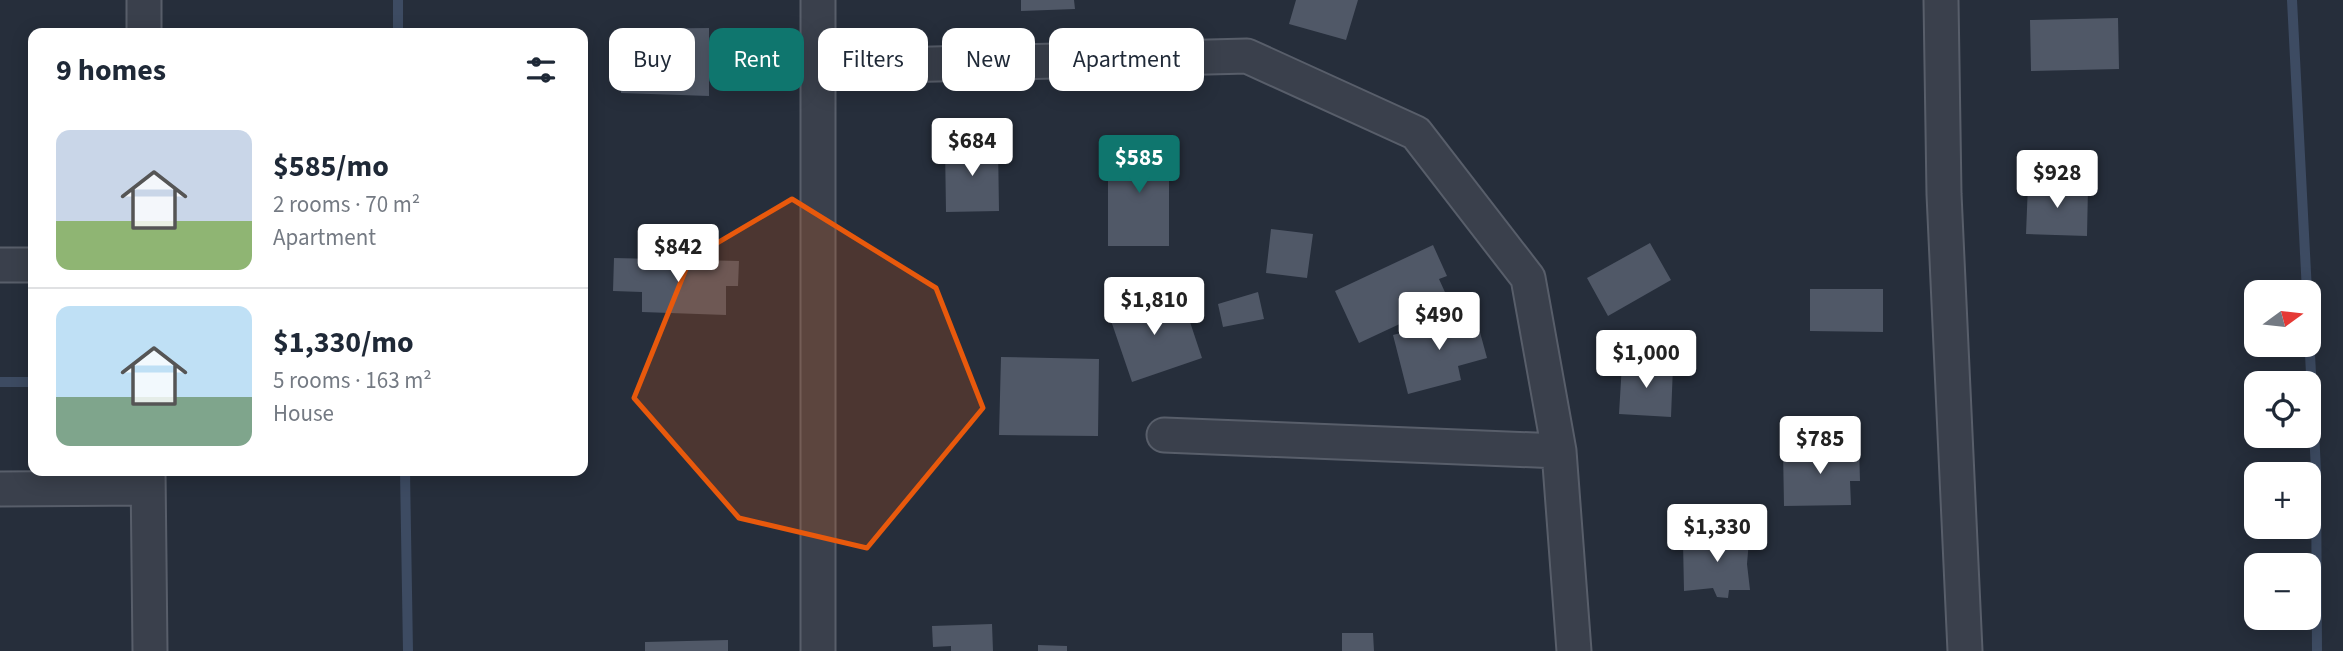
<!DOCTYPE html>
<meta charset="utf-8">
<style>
body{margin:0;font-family:"Source Sans 3",sans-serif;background:#f6f6f7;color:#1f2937;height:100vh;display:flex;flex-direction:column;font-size:26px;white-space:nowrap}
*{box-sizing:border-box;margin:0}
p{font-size:23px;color:#747a83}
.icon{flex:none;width:38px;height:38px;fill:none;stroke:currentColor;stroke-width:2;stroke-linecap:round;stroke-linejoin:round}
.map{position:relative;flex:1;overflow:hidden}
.drawer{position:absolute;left:28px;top:28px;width:560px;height:448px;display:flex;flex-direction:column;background:#fff;border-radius:14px;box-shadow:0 4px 18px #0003}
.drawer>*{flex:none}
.top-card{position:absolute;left:609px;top:28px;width:665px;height:63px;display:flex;gap:14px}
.needle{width:46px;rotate:75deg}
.buttons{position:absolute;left:2244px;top:280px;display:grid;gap:14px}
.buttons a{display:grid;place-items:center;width:77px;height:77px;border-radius:14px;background:#fff;box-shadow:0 4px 18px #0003;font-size:35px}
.price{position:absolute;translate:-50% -60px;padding:0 16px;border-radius:7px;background:#fff;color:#222;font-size:23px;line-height:46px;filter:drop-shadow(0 2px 4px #0008)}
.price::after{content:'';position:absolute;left:50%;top:42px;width:21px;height:16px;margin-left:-10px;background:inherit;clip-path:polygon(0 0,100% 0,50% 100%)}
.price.selected{background:#0f766e;color:#fff}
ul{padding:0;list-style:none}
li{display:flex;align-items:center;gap:21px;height:175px;padding:0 28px}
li+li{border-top:2px solid #e0e1e3}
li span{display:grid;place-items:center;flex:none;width:196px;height:140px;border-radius:14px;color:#555}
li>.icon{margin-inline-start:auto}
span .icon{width:84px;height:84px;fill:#fffc;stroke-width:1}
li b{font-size:30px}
h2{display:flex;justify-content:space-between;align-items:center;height:84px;padding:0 28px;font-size:30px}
.tag{padding:0 24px;border-radius:14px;background:#fff;box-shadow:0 4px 18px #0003;font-size:24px;line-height:63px}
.tag.selected{background:#0f766e;color:#fff}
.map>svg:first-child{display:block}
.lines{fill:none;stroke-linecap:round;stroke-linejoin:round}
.stream{stroke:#3d4b62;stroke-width:10}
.building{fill:#505867}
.minor-casing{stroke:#585e6a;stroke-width:37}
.minor{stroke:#3a404c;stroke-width:33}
.marked{fill:#e8590c;fill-opacity:0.2;stroke:#e8590c;stroke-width:5;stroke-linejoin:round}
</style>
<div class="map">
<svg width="2343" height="651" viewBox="0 0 2343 651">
<rect width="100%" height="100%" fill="#262e3b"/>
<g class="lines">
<path class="stream" d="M398 0V33
M2292 0 2307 292
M2308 316 2316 470 2317 651
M0 382H33
M405 471 408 651"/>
</g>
<path class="building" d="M1021 0H1074L1075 9 1021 11Z
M1296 0H1358L1346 40 1289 24Z
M2118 18 2119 69 2031 71 2030 20Z
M709 28V96L621 93V29Z
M998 144 999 211 946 212 945 146Z
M1108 144H1169V246H1108Z
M2028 184 2088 187 2087 236 2026 234Z
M1271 229 1313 234 1307 278 1266 273Z
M1650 243 1671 280 1608 316 1587 278Z
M1433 245 1447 276 1439 279 1449 301 1359 343 1335 291Z
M614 258 739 261 738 286H726V315L642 312V292L613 291Z
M1810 289H1883V332L1810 331Z
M1258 292 1264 319 1223 327 1218 304Z
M1153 294 1158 309 1183 301 1202 358 1132 382 1107 309Z
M1475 314 1487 358 1458 366 1461 380 1408 394 1393 335Z
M1001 357 1099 359 1098 436 999 435Z
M1622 364 1673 366 1671 417 1619 414Z
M1859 447 1860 481H1850L1851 505 1784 506 1783 450Z
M1710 531H1734L1735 541 1749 540 1747 564 1750 590H1729L1728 598 1717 597 1713 588 1684 591 1683 542 1708 540Z
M992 624 993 651H951V646L933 647 932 626Z
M1342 633H1373L1374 651H1342Z
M728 640V651H645V642Z
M1038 645 1067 646V651H1038Z"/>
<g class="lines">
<defs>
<path id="minor" d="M144 0V33
M1941 0 1944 194 1965 651
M818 67 1247 56 1416 133 1528 278 1559 451 1574 651
M0 265H33
M1164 435 1559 451
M148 471 150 651
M0 489 148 488
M818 651V0"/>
</defs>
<use href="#minor" class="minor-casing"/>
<use href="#minor" class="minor"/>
</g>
<path class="marked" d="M792 199 936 288 983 408 867 548 739 518 634 398 690 259Z"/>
</svg>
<div class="buttons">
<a><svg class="needle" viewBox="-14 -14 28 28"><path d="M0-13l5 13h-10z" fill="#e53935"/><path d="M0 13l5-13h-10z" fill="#747a83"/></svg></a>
<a><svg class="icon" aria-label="locate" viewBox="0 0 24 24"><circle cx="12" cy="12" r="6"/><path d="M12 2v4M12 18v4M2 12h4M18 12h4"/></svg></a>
<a>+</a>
<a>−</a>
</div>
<b class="price" style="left:972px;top:178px">$684</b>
<b class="price selected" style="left:1139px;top:195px">$585</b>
<b class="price" style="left:2057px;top:210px">$928</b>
<b class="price" style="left:678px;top:284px">$842</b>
<b class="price" style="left:1154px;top:337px">$1,810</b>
<b class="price" style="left:1439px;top:352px">$490</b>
<b class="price" style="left:1646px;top:390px">$1,000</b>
<b class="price" style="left:1820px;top:476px">$785</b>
<b class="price" style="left:1717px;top:564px">$1,330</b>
<div class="top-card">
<a class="tag">Buy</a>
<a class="tag selected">Rent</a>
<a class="tag">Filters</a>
<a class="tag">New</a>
<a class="tag">Apartment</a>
</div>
<section class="drawer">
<h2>9 homes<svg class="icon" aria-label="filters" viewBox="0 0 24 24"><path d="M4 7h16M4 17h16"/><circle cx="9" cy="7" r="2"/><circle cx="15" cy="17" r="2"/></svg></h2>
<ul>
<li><span style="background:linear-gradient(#c9d6e8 65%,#8fb573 0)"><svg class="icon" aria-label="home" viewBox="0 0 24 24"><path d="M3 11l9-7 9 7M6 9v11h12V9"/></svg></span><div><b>$585/mo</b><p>2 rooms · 70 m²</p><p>Apartment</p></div></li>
<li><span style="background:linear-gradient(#bfe0f5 65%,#7fa58c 0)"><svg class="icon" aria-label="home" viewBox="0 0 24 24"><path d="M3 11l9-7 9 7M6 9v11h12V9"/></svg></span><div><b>$1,330/mo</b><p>5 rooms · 163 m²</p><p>House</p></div></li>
</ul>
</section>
</div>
